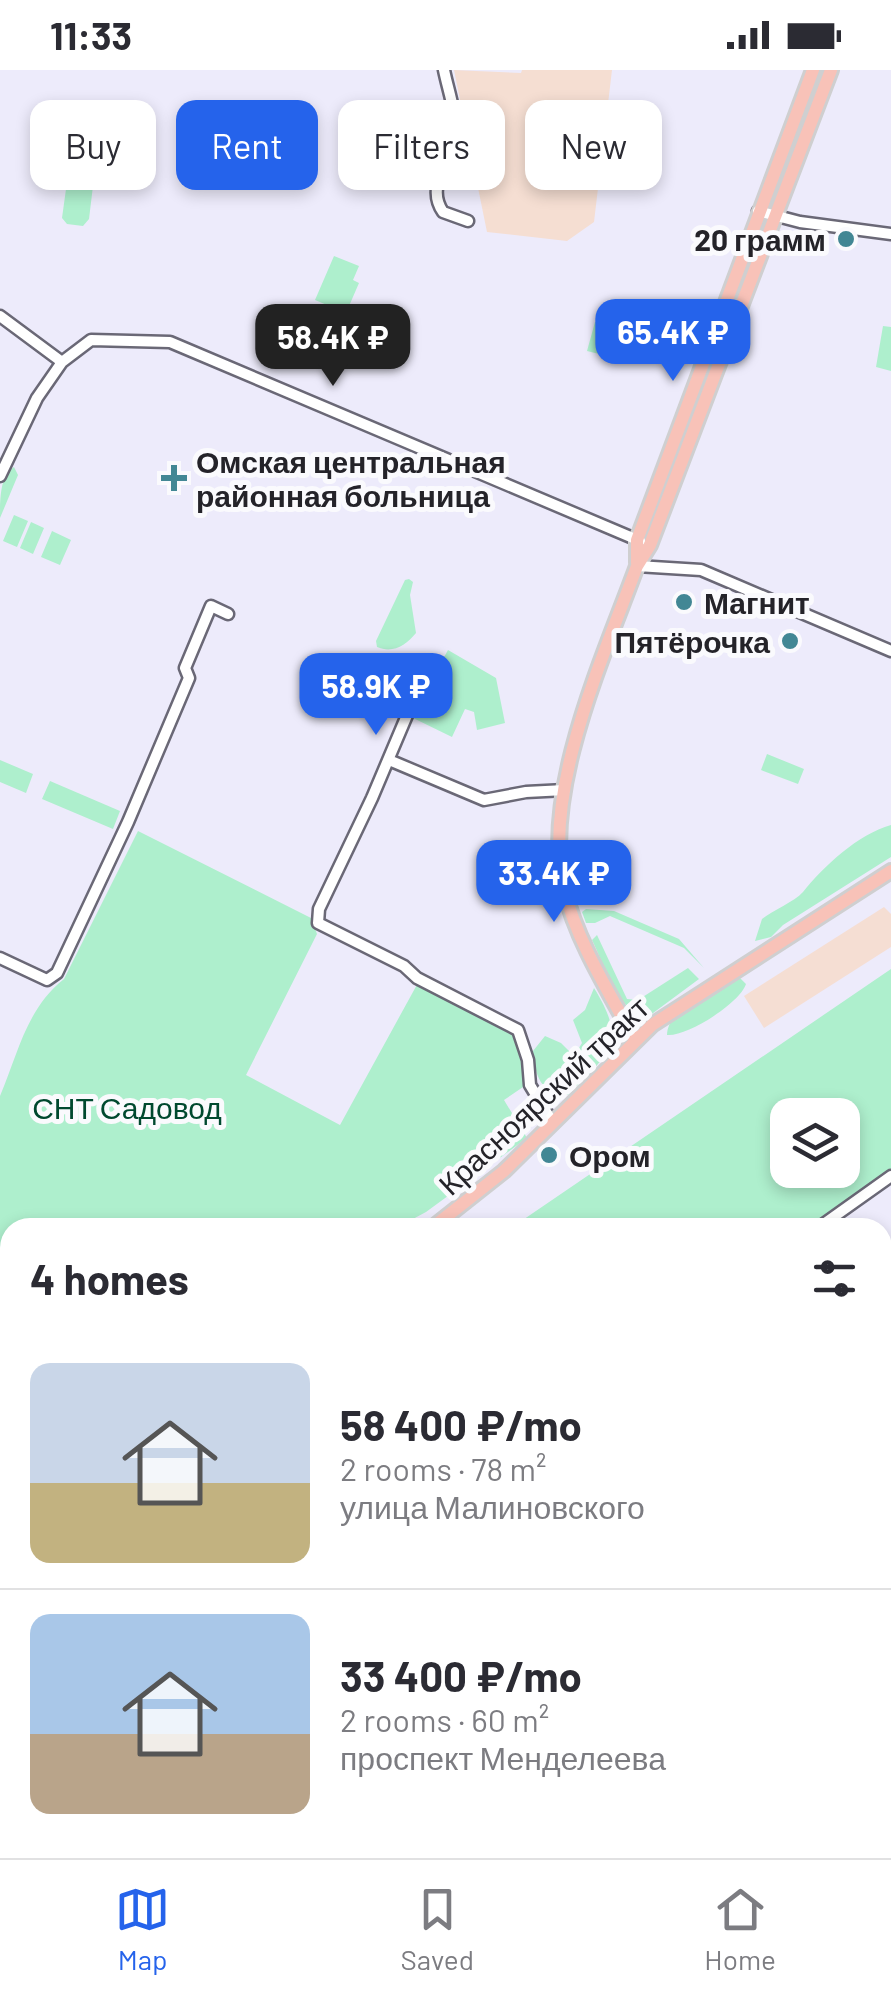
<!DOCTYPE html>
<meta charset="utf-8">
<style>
body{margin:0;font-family:Barlow,sans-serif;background:#f7f7f7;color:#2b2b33;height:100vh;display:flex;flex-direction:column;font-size:38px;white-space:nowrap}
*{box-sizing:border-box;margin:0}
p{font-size:32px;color:#7c7c81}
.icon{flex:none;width:55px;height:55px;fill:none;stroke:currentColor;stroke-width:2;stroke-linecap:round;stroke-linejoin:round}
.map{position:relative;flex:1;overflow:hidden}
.details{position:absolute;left:0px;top:1148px;width:892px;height:642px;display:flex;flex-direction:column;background:#fff;border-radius:30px 30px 0 0;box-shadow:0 5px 15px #0003}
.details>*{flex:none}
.top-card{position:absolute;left:30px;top:30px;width:832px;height:90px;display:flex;gap:20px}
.fabs{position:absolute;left:770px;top:1028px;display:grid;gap:20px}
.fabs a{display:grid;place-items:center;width:90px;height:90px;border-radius:20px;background:#fff;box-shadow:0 5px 15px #0003;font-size:50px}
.price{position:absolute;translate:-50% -85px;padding:0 22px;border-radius:20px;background:#2563eb;color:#fff;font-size:32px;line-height:65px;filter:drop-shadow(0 2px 5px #0008)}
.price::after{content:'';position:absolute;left:50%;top:60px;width:30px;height:22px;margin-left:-15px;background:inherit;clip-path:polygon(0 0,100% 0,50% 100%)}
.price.current{background:#222;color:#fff}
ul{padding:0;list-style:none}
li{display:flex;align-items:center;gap:30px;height:250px;padding:0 30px}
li+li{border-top:2px solid #e1e1e2}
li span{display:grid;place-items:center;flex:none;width:280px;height:200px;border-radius:20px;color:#555}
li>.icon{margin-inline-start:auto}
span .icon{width:120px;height:120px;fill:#fffc;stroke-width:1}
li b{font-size:42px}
h2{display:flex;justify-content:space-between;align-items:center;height:120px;padding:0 30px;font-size:42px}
.chip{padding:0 35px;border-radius:20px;background:#fff;box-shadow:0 5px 15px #0003;font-size:35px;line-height:90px}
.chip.current{background:#2563eb;color:#fff}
.status{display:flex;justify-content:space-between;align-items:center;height:70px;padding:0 50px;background:#fff;direction:ltr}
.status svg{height:28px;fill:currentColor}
.tabs{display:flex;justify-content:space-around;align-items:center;height:140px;border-top:2px solid #e1e1e2;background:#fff;font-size:28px;color:#7c7c81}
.tabs a{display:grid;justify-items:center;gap:5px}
.tabs .current{color:#2563eb}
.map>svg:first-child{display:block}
.industrial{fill:#f5ded3}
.education{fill:#f5ded2}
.green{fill:#aeefcd;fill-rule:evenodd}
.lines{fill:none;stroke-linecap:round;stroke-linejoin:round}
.minor-casing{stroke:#6a6876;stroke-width:15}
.major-casing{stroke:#cfcfd0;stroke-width:18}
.minor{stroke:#fff;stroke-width:10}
.major{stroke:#f8c2b8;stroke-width:12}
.poi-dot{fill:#428794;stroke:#fafafd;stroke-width:4}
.labels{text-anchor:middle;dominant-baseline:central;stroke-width:10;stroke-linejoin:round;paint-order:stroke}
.poi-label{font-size:30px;font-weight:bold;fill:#242329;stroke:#fafafd;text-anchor:start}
.street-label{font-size:30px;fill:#242329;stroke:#fafafd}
.park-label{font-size:30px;fill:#00492f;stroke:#fafafd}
</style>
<div class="status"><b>11:33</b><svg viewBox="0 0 49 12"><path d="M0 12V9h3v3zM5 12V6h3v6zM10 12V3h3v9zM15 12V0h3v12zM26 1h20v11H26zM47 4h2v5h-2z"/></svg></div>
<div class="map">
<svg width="891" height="1788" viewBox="0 0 891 1788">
<rect width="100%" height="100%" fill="#edebfb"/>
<path class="industrial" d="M884 837 891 844V877L764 958 744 926Z"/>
<path class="education" d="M454 0 521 3 522 0H612L594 152 567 171 487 162Z"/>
<path class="green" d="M819 0H823L774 135 770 134Z
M414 36 427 42 408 87 394 82Z
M76 83 92 86 96 91 89 149 83 156 67 154 62 148 70 90Z
M393 85 406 90 395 115 382 110Z
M758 160 761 162 653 454 649 453Z
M334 186 359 196 353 210 359 213 346 243 315 230Z
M595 252 612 257 603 285 587 281Z
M883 256 891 257V301L876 297Z
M14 397 18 405 0 448C0 429 0 405 14 397Z
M14 445 28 451 17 477 3 471Z
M31 452 44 458 33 484 20 478Z
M52 461 71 470 60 495 41 487Z
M409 509 413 512 410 525 416 563C406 575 393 584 377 577L376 571 405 510Z
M448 580 496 608 505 653 477 660 474 642 465 639 452 667 411 647Z
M767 684 804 699 798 714 761 700Z
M0 690 33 704 26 723 0 712Z
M50 711 120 741 113 759 42 729Z
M891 755V787L783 855 771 867 755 871 762 849C773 840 794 832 803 822 823 797 858 764 891 755Z
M138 761 311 848 317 864 246 1005 340 1055 419 911 518 964 525 982 526 1015 504 1030 527 1068 426 1142 398 1157 10 1158V1420L0 1426V1026C18 984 26 939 64 909Z
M586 839 614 841 679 869 704 898 684 878 610 846 595 853H586L582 842Z
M597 865 627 929 638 930 688 898 699 909 649 946 639 947C615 931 604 895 592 870Z
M891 899V1103L812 1157 511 1158ZM788 1045H842V1100H788Z
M737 905 746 914C740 933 687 967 667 965 668 936 714 920 737 905Z
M594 918C629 974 608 984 568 1025 540 1024 535 1005 533 981L545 966 561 973 569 981H577L582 973 573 950 585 940Z
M891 1220V1322L883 1336V1234Z
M10 1490V1649L0 1643V1497Z
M0 1656 10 1662V1780H196L209 1788H0Z
M222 1780H285L298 1788H235Z
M531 1780H609L604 1788H525Z"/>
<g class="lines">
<defs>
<path id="minor" d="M444 0C448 20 457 44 455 65 454 92 424 114 443 142L468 151
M758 141 800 152 891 164
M0 246 62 292 91 270 170 272 640 471
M0 406 37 328 62 292
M637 496 701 500 891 581
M416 624 372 728 319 839 318 853 404 896 417 908 518 960 528 990 530 1015 553 1053
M389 690 484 730 526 722 565 720
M0 888 47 910 57 903 128 752 189 608 185 598 211 536 228 544
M818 1158 891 1106
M404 1780 417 1788
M294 1788 299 1780"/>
<path id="major" d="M637 493V470L813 0
M635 970C609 922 577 872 564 819 541 722 604 586 637 496L650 475 831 0
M432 1158 504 1101 652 955 891 801
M0 1447 10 1441
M0 1649 10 1655
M209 1780 222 1788"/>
</defs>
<use href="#minor" class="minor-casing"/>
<use href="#major" class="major-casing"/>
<use href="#minor" class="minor"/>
<use href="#major" class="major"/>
</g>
<g class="poi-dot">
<circle cx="846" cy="169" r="10"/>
<path d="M169 393h10v10h10v10h-10v10h-10v-10h-10v-10h10z"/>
<circle cx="684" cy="532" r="10"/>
<circle cx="790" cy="571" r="10"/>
<circle cx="549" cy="1085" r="10"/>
</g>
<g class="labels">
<g class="poi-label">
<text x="826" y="169" text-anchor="end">20 грамм</text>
<text x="196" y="391">Омская центральная<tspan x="196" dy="34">районная больница</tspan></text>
<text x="704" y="532">Магнит</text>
<text x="770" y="571" text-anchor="end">Пятёрочка</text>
<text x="569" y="1085">Ором</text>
</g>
<g class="street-label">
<text transform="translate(543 1025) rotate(-43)">Красноярский тракт</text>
</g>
<g class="park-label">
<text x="127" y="1037">СНТ Садовод</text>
</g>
</g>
</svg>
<div class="fabs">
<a><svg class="icon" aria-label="layers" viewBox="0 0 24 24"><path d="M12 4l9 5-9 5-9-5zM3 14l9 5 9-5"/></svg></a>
</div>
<b class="price" style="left:673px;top:314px">65.4K ₽</b>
<b class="price current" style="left:333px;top:319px">58.4K ₽</b>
<b class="price" style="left:376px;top:668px">58.9K ₽</b>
<b class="price" style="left:554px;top:855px">33.4K ₽</b>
<div class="top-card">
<a class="chip">Buy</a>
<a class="chip current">Rent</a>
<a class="chip">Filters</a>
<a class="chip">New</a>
</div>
<section class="details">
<h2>4 homes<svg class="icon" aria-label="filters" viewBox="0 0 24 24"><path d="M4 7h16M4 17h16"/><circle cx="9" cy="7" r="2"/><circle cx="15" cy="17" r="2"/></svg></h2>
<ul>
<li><span style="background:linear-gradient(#c9d6e8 60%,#c2b280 0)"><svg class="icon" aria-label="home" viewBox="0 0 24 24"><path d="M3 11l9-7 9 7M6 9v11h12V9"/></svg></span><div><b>58 400 ₽/mo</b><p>2 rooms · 78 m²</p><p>улица Малиновского</p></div></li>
<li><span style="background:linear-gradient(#a9c7e8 60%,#b9a48a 0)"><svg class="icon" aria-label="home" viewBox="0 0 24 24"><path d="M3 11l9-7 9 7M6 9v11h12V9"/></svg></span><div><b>33 400 ₽/mo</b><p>2 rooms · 60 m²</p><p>проспект Менделеева</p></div></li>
</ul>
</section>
</div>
<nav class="tabs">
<a class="current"><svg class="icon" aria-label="map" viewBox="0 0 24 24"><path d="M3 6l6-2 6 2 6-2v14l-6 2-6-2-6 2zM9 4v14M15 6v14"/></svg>Map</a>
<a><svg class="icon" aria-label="saved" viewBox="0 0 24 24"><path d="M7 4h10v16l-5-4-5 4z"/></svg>Saved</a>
<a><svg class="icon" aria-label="home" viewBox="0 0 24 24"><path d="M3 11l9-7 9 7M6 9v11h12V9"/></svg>Home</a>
</nav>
